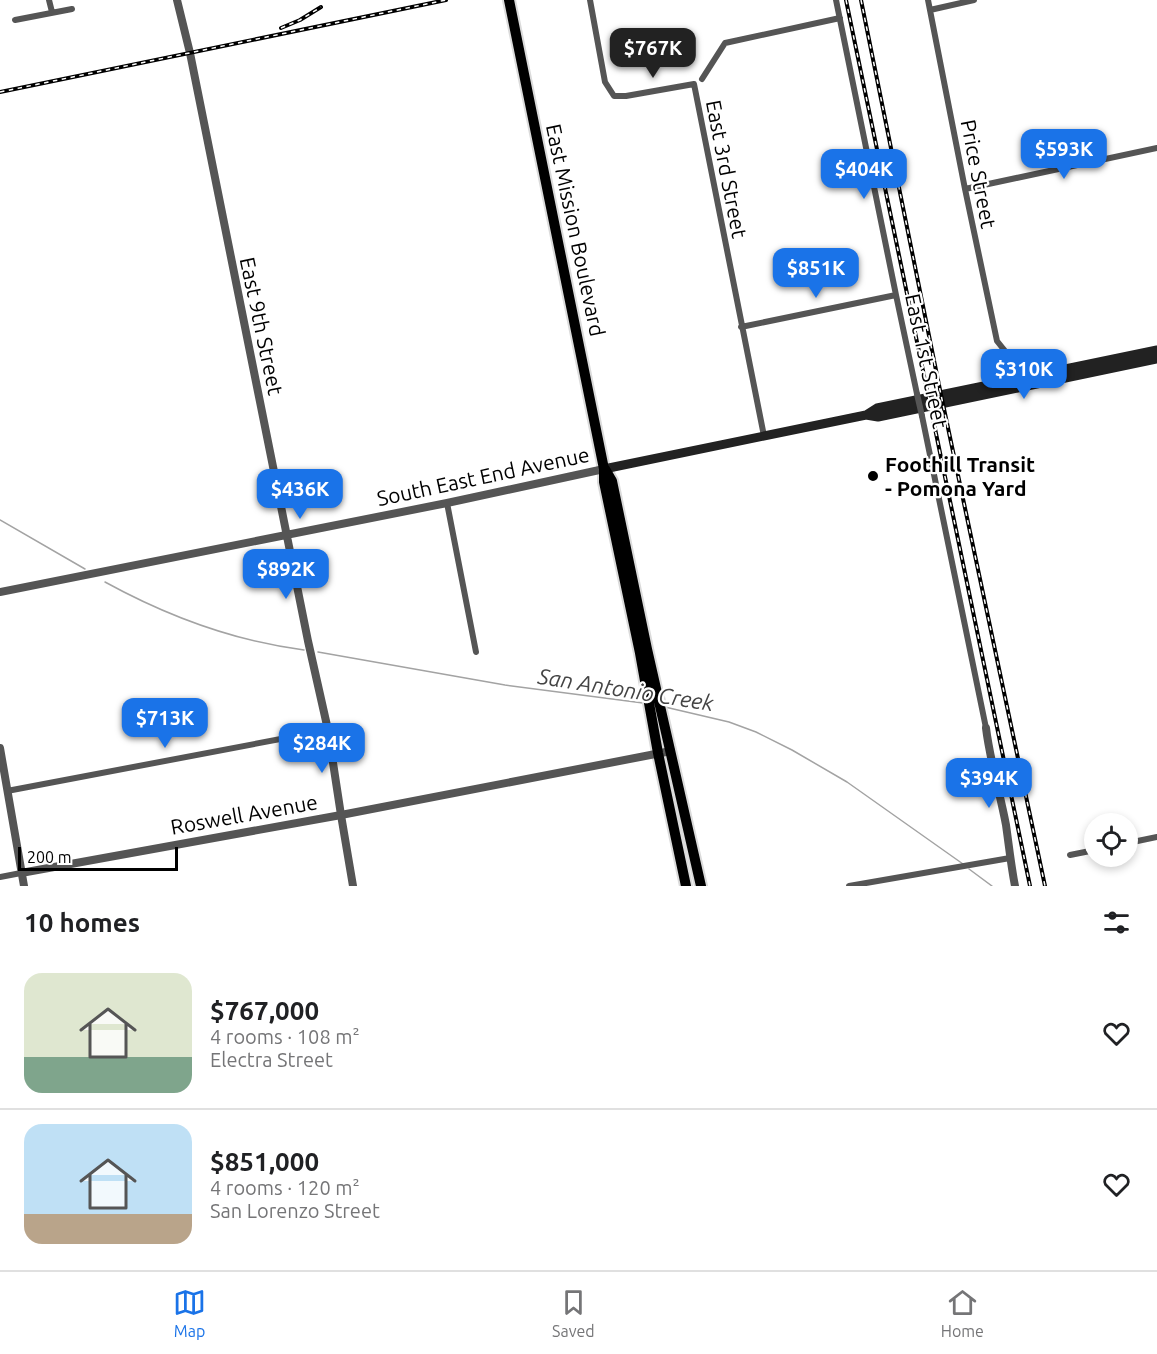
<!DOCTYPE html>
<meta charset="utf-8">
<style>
body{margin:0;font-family:Ubuntu,sans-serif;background:#f2f2f2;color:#202124;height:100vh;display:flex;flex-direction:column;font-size:22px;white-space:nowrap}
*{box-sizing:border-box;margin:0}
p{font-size:20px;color:#757577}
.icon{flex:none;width:33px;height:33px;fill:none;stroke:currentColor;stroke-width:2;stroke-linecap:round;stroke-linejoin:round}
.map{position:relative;height:886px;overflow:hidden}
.side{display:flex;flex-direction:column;background:#fff;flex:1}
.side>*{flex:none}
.controls{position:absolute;left:1084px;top:813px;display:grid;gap:12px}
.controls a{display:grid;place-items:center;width:54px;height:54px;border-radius:50%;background:#fff;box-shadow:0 3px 9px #0003;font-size:30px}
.scale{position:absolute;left:18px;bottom:15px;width:160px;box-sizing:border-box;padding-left:6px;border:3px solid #000;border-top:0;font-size:16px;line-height:21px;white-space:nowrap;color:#000;-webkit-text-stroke:4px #fff;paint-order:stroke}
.price{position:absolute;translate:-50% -51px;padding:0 14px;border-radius:12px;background:#1a73e8;color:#fff;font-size:20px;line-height:39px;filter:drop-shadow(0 2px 3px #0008)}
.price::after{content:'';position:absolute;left:50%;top:36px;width:18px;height:14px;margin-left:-9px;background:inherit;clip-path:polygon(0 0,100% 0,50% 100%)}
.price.selected{background:#222;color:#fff}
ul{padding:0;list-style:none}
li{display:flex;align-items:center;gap:18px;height:150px;padding:0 24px}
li+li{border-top:2px solid #e0e0e0}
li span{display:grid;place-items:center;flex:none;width:168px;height:120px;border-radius:18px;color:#555}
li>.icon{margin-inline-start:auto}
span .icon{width:72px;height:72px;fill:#fffc;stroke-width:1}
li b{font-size:26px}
h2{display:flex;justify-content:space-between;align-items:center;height:72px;padding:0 24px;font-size:26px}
.tab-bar{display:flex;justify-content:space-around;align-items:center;height:84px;border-top:2px solid #e0e0e0;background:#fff;font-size:16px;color:#757577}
.tab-bar a{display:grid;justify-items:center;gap:3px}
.tab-bar .selected{color:#1a73e8}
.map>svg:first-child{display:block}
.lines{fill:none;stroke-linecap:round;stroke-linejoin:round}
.stream{stroke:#a3a3a3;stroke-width:1.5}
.primary-casing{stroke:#dbdbdb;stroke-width:14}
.minor{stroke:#555;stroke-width:6}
.tertiary{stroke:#555;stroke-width:8}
.secondary{stroke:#222;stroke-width:9}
.primary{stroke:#000;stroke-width:10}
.rail-casing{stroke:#000;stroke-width:4}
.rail{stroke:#fff;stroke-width:1.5;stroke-dasharray:4.5;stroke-linecap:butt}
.minor-bridge{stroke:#555;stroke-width:6}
.poi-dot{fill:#000;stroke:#fff;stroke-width:2}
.labels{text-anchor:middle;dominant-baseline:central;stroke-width:4.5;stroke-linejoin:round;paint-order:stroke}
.street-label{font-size:21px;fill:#000;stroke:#fff}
.poi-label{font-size:21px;font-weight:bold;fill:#000;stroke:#fff;text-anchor:start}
.water-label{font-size:22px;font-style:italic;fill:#444;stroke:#fff}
</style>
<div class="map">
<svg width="1157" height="886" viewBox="0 0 1157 886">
<rect width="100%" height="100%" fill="#fff"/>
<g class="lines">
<path class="stream" d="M0 520 85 569
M105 582C167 616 234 641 304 650
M318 652 505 685 643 703
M665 707 729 722 756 732 792 750 847 782 963 864
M969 869 992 886"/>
<defs>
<path id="primary" d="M509 0 604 469V482L640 653 658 753 686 886
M605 469 612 481 647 649 701 886"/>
</defs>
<use href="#primary" class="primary-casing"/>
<path class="minor" d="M49 0 52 12
M590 0 605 82 614 96H626L694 84 764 436
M836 0 896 295 917 394
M928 0 965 189 997 341 1005 351
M930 10 974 0
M15 20 72 9
M702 79 725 43 840 18
M965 189 1157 148
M741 327 896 295
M922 416 986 728
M447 503 476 652
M7 791 328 730
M1128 843 1157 837
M1070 855 1095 850
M0 877 21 873
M849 886 1010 858"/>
<path class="tertiary" d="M177 0 190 53 308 641 328 730 341 815 353 886
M0 592 447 503 604 469
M986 728C990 761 1000 793 1006 825 1009 846 1011 866 1015 886
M0 748 24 886
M21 873 341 815 671 751"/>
<path class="secondary" d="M866 415 878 417 1157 359
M604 469 866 415 877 408 1157 350"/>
<use href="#primary" class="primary"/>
<defs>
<path id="rail" d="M846 0 1030 886
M861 0 940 390 1045 886
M281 28 300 20 321 7
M0 92 446 0"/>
</defs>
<use href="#rail" class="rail-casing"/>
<use href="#rail" class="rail"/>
<path class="minor-bridge" d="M917 394 922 416"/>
</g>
<circle class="poi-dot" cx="873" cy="476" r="6"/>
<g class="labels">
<g class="street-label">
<text transform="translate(727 169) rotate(79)">East 3rd Street</text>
<text transform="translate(979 174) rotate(79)">Price Street</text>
<text transform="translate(576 230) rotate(78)">East Mission Boulevard</text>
<text transform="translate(262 326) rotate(78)">East 9th Street</text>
<text transform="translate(927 361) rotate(78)">East 1st Street</text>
<text transform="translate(483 476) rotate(-12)">South East End Avenue</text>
<text transform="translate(244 814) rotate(-10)">Roswell Avenue</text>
</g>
<g class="poi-label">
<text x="885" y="464">Foothill Transit<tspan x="885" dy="24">- Pomona Yard</tspan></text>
</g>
<g class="water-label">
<text transform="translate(626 689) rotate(9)">San Antonio Creek</text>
</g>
</g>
</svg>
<div class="controls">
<a><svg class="icon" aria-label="locate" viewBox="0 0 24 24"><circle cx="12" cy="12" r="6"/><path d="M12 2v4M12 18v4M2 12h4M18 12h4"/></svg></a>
</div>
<div class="scale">200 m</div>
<b class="price selected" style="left:653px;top:79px">$767K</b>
<b class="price" style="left:1064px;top:180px">$593K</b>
<b class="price" style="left:864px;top:200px">$404K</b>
<b class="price" style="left:816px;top:299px">$851K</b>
<b class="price" style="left:1024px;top:400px">$310K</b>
<b class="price" style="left:300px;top:520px">$436K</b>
<b class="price" style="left:286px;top:600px">$892K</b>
<b class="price" style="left:165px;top:749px">$713K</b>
<b class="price" style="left:322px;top:774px">$284K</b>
<b class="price" style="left:989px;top:809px">$394K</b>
</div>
<section class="side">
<h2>10 homes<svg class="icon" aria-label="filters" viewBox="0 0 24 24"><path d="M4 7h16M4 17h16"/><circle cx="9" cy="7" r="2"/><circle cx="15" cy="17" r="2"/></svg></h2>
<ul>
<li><span style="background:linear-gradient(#dfe7d0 70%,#7fa58c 0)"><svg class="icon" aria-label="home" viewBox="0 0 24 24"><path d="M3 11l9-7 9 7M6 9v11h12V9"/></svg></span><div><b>$767,000</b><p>4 rooms · 108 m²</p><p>Electra Street</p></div><svg class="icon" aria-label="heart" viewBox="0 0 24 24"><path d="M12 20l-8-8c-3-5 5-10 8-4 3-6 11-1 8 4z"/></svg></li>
<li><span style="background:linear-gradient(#bfe0f5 75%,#b9a48a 0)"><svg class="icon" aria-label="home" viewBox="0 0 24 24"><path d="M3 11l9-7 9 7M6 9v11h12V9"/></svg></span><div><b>$851,000</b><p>4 rooms · 120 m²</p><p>San Lorenzo Street</p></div><svg class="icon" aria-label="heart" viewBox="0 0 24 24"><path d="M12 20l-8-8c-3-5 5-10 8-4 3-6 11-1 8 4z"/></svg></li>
</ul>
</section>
<nav class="tab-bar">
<a class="selected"><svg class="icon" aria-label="map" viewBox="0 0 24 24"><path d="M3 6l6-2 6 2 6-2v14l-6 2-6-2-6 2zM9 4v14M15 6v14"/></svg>Map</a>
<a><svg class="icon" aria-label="saved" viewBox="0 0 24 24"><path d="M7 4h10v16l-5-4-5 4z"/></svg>Saved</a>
<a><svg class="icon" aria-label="home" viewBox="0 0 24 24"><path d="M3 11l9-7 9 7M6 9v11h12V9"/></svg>Home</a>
</nav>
